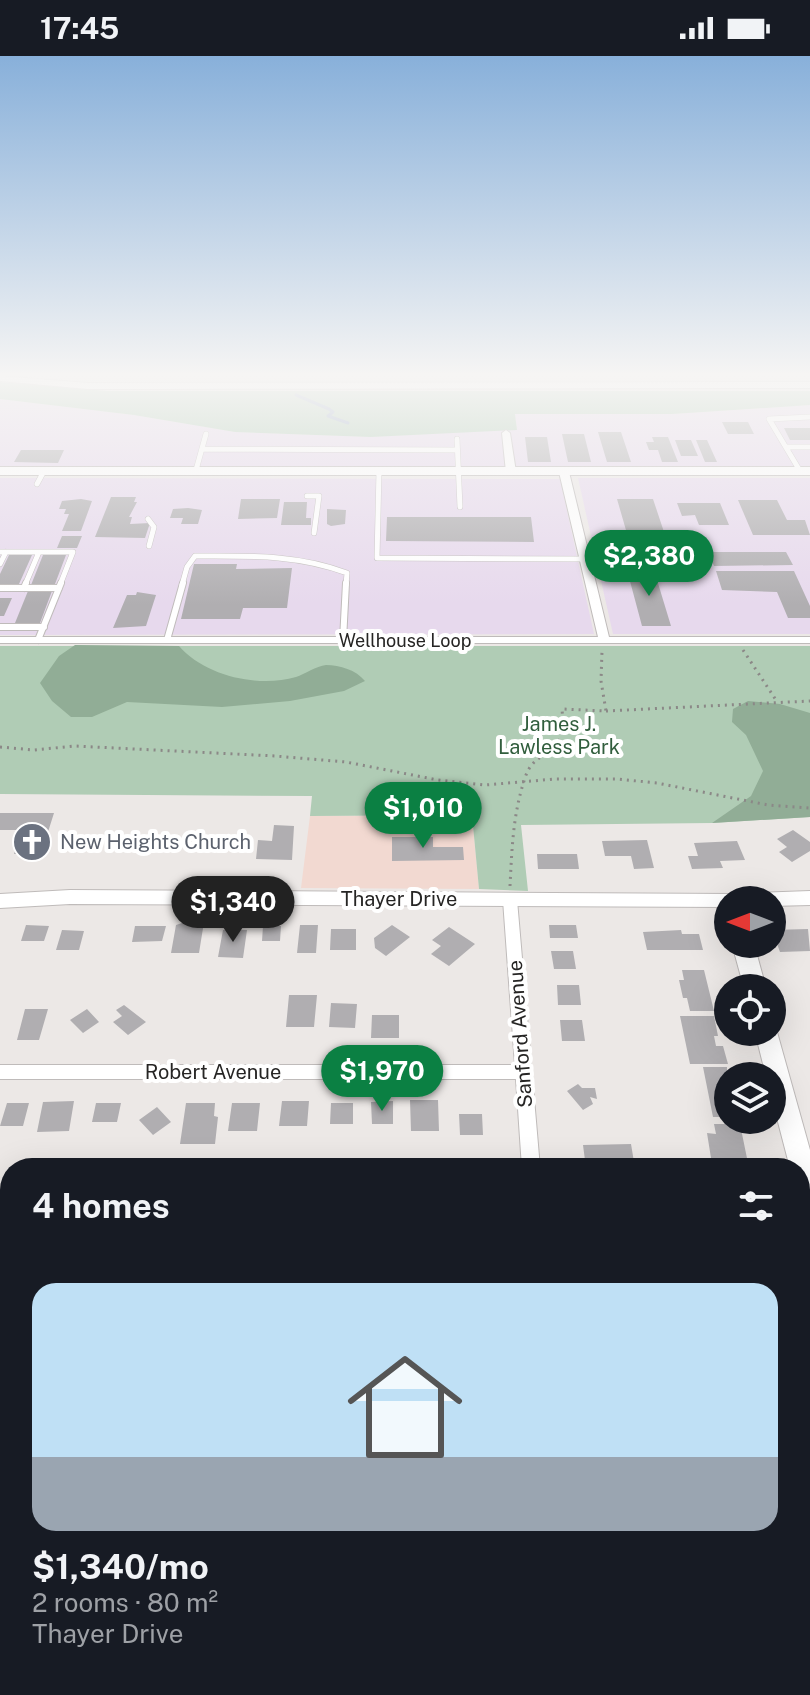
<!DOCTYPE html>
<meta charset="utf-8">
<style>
body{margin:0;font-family:"Public Sans",sans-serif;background:#242831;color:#f1f3f6;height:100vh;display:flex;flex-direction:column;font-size:30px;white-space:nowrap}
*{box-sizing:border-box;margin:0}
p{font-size:26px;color:#9ea1a6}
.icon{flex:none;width:44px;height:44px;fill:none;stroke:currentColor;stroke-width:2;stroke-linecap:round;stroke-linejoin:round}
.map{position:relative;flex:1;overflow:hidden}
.side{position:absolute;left:0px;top:1102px;width:810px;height:538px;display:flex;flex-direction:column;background:#171b24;border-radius:32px 32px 0 0;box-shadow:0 8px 32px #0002}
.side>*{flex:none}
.needle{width:52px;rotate:270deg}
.buttons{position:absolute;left:714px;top:830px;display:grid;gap:16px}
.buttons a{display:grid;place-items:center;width:72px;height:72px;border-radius:50%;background:#171b24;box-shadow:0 8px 32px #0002;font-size:40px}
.price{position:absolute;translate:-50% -68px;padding:0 18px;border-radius:28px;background:#0b8043;color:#fff;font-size:26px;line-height:52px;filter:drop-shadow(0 2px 4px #0008)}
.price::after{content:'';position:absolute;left:50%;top:48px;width:24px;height:18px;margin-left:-12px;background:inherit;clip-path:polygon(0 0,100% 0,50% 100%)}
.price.current{background:#222;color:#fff}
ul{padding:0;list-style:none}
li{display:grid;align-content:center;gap:16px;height:424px;padding:0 32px}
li+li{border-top:2px solid #363941}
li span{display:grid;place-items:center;height:248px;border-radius:24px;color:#555}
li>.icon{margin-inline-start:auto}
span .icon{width:144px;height:144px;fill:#fffc;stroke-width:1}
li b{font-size:34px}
h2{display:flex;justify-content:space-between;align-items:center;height:96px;padding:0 32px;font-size:34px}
.status{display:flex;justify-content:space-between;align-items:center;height:56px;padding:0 40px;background:#171b24;direction:ltr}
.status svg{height:22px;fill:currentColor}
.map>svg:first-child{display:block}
.commercial{fill:#e7d9ed}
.education{fill:#f2d9d1}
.green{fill:#b0ccb5}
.forest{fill:#91ad96}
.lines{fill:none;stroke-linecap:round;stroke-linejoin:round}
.stream{stroke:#98a9c5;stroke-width:3}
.building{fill:#b0aeb1}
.lane-far1-casing{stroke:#bfbbba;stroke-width:6}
.lane-casing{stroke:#bfbbba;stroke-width:8}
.street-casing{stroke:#bfbbba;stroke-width:2}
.secondary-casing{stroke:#bfbbba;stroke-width:2}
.path{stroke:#8b8887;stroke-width:3;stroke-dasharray:2 5;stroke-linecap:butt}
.lane-far1{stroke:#fff;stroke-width:5}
.lane{stroke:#fff;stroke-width:6}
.street{fill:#fff;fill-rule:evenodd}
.secondary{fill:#fff;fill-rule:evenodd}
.labels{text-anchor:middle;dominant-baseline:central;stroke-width:8;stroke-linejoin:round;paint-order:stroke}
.far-street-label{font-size:18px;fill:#262524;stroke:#fff}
.park-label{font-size:20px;fill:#315e3d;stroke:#fff}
.worship-label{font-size:20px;fill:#5b616d;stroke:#fff;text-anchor:start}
.street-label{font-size:20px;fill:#262524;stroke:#fff}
</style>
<div class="status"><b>17:45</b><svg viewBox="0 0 49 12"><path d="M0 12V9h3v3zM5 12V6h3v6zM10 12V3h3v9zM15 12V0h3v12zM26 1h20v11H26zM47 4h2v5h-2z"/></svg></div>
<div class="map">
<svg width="810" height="1639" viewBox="0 0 810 1639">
<rect width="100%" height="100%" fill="#ece8e6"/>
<path class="commercial" d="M0 343 134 359 235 376 371 381 517 373 515 358H672L810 349V410H0Z
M0 422 560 423 594 578 0 579Z
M578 422H810V578H613Z"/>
<path class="education" d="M472 759 479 833 301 832 310 760Z"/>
<path class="green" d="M0 326 107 335H810V349L672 358H515L517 374 371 381 235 376 134 359 0 343Z
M0 590H810V761L712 767 521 769 528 835 479 833 472 759 310 760 312 740 0 738Z"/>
<path class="forest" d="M75 589 179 590C205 620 258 632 296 621 305 618 316 610 326 609 340 609 356 614 365 625L344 635 290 645 222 651 127 646 92 661H71L52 645 40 627 59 600Z
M748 645 780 648 810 657V761L712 767 751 740 763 715 746 679 732 666 733 653Z"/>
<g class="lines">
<path class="stream" d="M296 339 329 353 333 356 328 360 348 367"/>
</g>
<path class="building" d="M722 366H748L754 378H728Z
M784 372H810V384H790Z
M598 376H621L631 406H607Z
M562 378H584L591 406H568Z
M525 381H547L551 406H528Z
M652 381H668L678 406H662L658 394H649L646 386H654Z
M675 384H691L698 400H681Z
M696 384H707L717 406H705Z
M21 394H64L58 407 14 406Z
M111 441H136L134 446H137L129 461H132L130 468 150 467 145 482 95 481Z
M81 443 92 445 81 475H62L69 458H64L66 453H59L62 445Z
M241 443H280L277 462 238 463Z
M617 443H653L668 488H630Z
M738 444H777L787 464H805L810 479H753Z
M284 446H307L306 462H311V469H281Z
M677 447H720L729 469H699L695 459 682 460Z
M188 452 202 454 198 468H181L183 462H170L173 453Z
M327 453 346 454 345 468 331 470 327 468Z
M387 461H531L534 486 386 485Z
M62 480H82L77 492H57Z
M708 496H786L793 509 714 510Z
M9 499H32L19 528 0 529V518Z
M43 499H66L55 528 31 529Z
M194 508H237L236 513 292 512 287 552H243L240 563H181Z
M627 514H654L671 570H642Z
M716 515H794L810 550V562H788L777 536 722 534Z
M28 535H52L40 567H15Z
M137 536 156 539 146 570 113 572 127 539H136Z
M0 542H12L4 560H0Z
M0 757H54L41 798H14L22 774H0Z
M274 769 294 770 292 804 256 803 258 784 272 785Z
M793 774 810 786V795L792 806 779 796 787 791 777 783Z
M392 781H433V791H463L464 804 392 805Z
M647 784 654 812 634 813 631 800H605L602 785Z
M737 785 745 804 720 805 723 812 692 813 688 800H698L694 787Z
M537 798H577L579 813H538Z
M185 866H204L199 897H171L176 869Z
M26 869 49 870 44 885H21Z
M300 869H318L316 897H297Z
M392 869 410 881 386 900 375 892 374 882Z
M549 869H576L578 882H550Z
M135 870H166L162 885 132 886Z
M263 870H281L280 885H262Z
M449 871 475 888 449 910 431 898 441 890 432 884Z
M331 873H356V894H330Z
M808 873 810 895 780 896 772 874Z
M62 874 84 875 79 894H56Z
M223 874H247L243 902 218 901Z
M681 874 682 878H699L703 894H647L643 876Z
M551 895H573L576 913H554Z
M682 914H704L714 955H690L687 942H683L679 924H684Z
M557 929H579L581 949H558Z
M289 939H317L314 971H286Z
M331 947 357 948 355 972 329 971Z
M124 949 146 966 128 979 113 966 122 960 116 954Z
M25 953H48L39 984H17Z
M87 953 99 966 83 977 70 964Z
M372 959H399V982H371Z
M680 960H714L718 980H714L716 990H723L728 1008H690Z
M560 964H582L585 985H562Z
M703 1011H727L728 1061H713Z
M578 1028 582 1032H595L597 1043 590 1041 593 1048 583 1054 567 1035Z
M410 1044H438L439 1075H411Z
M74 1045 69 1075 37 1076 43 1046Z
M282 1045H309L307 1070H279Z
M393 1045V1068H372L371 1046Z
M7 1047H29L23 1070H0Z
M96 1047H121L117 1066H92Z
M186 1047H215L214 1060 218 1061 215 1088H180Z
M232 1047H260L257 1075H228Z
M331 1047H353V1068H330Z
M157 1051 171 1066 153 1079 139 1064Z
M459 1058H482L483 1079H460Z
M714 1068H740L749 1112H720L718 1102H711L707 1077 716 1078Z
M631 1088 635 1112H586L583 1089Z
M0 1274H10L3 1314H0Z
M800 1355 803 1356 804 1406 810 1403V1435L800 1433Z"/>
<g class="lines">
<defs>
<path id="lane-far1" d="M457 383 460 451
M786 391H810
M202 393 457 394
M196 414 206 378
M379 415 377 502 585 503
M800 415 769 363 810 361
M37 428 44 415
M307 440H319L314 477
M148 463 154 471 149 490
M0 496H73L60 529
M0 508 6 496
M25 529 39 496
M182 529 187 511 195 500C247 500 297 498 347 517L346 529"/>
<path id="lane" d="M0 532H59
M24 532 26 527
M0 571H44
M38 584 61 527
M167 584 183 527
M343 584 346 527"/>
<path id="street" d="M506 374 510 377 516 416 511 419 506 416 502 377Z
M564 413 569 416 609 581H810V587H0V581H598L559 416Z
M510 839 517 844 540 1112H522L516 1023H0V1009H515L503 844Z
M0 1223H10V1241H0Z
M0 1574H10V1598H0Z
M606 1630H640L644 1639H610Z"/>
<path id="secondary" d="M0 320 88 327 810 326V332L88 333 0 325Z
M0 411H810V419H0Z
M70 834 732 838 810 835V849L772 850V844H728V851L70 848 0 852V838Z
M732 888H754L766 932H744Z
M772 969 777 976 810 1094V1151L800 1146V1112H790L772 1043V1020H766L755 976H772Z"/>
</defs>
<use href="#lane-far1" class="lane-far1-casing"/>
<use href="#lane" class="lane-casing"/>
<use href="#street" class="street-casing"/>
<use href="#secondary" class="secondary-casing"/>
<path class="path" d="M743 594 776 644
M606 655 810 645
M0 691 34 694 75 690 275 700 346 706 438 724 485 729 555 723H617L657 727 768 749 810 752
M510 830C512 791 513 756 526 719 538 688 567 708 562 653L606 655 601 625 602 595"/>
<use href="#lane-far1" class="lane-far1"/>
<use href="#lane" class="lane"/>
<use href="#street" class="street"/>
<use href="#secondary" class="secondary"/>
</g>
<linearGradient id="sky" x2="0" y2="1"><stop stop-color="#88b0da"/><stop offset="0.58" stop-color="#f6f5f4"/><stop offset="1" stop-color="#f6f5f4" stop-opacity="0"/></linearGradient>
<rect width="810" height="549" fill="url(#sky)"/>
<defs>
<symbol id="church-disc" viewBox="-11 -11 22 22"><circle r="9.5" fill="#6b7280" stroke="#fff"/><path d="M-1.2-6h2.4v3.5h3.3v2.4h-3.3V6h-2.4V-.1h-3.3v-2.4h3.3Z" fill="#fff"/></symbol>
</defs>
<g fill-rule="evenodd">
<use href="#church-disc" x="10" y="764" width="44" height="44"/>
</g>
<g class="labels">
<g class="far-street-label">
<text x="405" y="584">Wellhouse Loop</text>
</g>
<g class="park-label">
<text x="559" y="668">James J.<tspan x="559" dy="23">Lawless Park</tspan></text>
</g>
<g class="worship-label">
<text x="60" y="786">New Heights Church</text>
</g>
<g class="street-label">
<text x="399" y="843">Thayer Drive</text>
<text transform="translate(520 978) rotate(-94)">Sanford Avenue</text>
<text x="213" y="1016">Robert Avenue</text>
</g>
</g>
</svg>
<div class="buttons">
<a><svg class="needle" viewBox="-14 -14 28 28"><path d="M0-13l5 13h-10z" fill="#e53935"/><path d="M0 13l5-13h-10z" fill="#9ea1a6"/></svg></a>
<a><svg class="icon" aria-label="locate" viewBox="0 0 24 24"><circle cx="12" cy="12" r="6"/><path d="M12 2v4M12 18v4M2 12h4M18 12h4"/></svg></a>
<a><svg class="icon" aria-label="layers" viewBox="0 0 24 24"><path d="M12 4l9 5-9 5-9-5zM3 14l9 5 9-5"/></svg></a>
</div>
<b class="price" style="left:649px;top:542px">$2,380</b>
<b class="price" style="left:423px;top:794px">$1,010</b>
<b class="price current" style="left:233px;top:888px">$1,340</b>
<b class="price" style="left:382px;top:1057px">$1,970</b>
<section class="side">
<h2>4 homes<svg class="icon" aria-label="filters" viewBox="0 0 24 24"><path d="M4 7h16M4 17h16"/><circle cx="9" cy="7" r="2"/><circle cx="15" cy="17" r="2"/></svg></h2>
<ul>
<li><span style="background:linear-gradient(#bfe0f5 70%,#9aa5b1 0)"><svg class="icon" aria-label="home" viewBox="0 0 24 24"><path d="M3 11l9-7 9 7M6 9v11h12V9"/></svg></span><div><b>$1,340/mo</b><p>2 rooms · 80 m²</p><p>Thayer Drive</p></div></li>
</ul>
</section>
</div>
